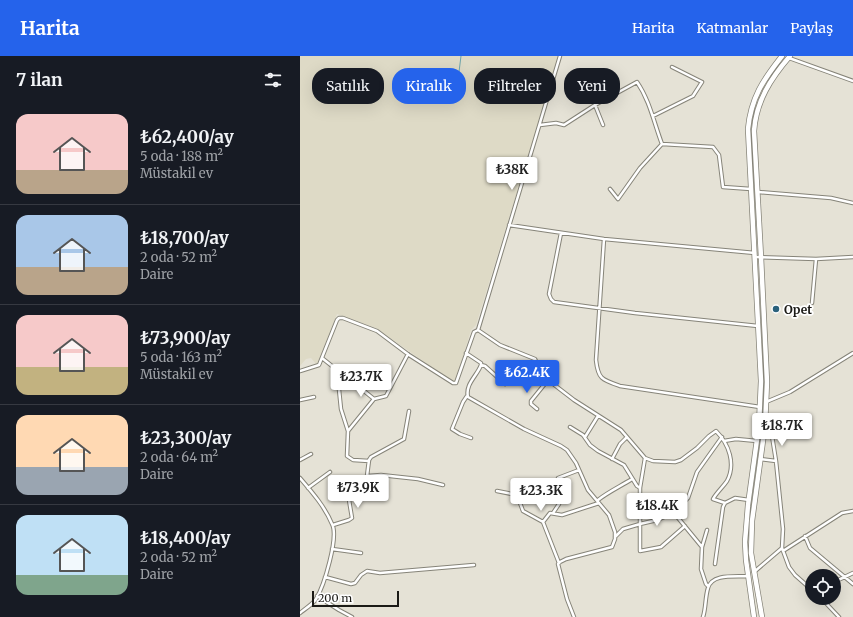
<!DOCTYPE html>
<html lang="tr">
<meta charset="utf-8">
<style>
body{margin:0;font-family:Merriweather,serif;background:#242831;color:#f1f3f6;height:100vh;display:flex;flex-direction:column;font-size:15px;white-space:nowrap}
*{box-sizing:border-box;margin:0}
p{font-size:13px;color:#9ea1a6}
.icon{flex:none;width:22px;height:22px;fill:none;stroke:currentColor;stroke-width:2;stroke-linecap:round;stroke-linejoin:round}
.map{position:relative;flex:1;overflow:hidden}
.side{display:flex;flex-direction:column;background:#171b24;width:300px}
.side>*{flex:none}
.top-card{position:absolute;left:12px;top:12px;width:380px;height:36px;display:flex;gap:8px}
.buttons{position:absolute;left:505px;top:513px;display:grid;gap:8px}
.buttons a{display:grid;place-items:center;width:36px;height:36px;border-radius:50%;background:#171b24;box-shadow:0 4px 16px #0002;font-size:20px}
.scale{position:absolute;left:12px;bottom:10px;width:87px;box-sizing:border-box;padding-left:4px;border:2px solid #1b1a16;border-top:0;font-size:11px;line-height:14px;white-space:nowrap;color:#1b1a16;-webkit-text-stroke:3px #fff;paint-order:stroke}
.price{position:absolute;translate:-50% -34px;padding:0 9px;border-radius:4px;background:#fff;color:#222;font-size:13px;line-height:26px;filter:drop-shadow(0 1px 2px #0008)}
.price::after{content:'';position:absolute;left:50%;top:24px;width:12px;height:9px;margin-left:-6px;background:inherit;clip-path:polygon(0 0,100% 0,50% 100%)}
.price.selected{background:#2563eb;color:#fff}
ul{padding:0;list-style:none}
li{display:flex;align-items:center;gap:12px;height:100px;padding:0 16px}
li+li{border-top:1px solid #363941}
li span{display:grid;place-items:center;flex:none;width:112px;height:80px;border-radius:12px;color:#555}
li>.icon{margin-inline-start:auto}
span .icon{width:48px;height:48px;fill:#fffc;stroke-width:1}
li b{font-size:17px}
h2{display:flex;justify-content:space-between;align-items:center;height:48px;padding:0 16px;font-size:17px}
.tag{padding:0 14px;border-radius:16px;background:#171b24;box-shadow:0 4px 16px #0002;font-size:14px;line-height:36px}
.tag.selected{background:#2563eb;color:#fff}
header{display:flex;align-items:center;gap:24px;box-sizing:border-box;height:56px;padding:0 20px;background:#2563eb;color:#fff}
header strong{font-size:19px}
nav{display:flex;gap:22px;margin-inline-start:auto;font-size:14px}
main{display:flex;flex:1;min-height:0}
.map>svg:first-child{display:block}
.built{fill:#dedac6}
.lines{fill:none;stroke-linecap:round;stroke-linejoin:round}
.stream{stroke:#6ea4aa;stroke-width:1}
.minor-casing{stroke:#868479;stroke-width:4.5}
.primary-casing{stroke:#868479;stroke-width:6}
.minor{stroke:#fff;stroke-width:2.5}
.primary{stroke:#fff;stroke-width:4.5}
.poi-dot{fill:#2a617c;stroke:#fff;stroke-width:1.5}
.labels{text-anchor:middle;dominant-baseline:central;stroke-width:3.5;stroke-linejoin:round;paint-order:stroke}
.poi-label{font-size:12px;font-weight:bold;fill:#1b1a16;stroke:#fff;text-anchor:start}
</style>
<header>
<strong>Harita</strong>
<nav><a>Harita</a><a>Katmanlar</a><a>Paylaş</a></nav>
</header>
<main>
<section class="side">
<h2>7 ilan<svg class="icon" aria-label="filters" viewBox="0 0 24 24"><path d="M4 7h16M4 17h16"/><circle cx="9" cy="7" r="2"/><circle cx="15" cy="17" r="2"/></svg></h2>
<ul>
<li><span style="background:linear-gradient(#f6c9c9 70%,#b9a48a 0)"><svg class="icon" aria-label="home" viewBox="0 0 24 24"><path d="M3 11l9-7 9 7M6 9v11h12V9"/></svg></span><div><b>₺62,400/ay</b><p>5 oda · 188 m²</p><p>Müstakil ev</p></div></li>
<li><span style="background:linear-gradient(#a9c7e8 65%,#b9a48a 0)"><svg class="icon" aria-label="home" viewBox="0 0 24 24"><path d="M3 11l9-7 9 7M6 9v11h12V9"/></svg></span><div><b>₺18,700/ay</b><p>2 oda · 52 m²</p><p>Daire</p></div></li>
<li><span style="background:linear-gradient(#f6c9c9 65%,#c2b280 0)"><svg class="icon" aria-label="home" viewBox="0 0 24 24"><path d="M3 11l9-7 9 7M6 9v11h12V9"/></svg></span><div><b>₺73,900/ay</b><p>5 oda · 163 m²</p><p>Müstakil ev</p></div></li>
<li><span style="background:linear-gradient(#ffd9b3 65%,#9aa5b1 0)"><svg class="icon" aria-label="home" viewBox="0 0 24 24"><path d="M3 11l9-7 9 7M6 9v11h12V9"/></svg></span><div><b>₺23,300/ay</b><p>2 oda · 64 m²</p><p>Daire</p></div></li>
<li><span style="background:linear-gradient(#bfe0f5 75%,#7fa58c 0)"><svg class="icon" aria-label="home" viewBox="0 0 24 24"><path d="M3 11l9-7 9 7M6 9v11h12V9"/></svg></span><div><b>₺18,400/ay</b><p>2 oda · 52 m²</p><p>Daire</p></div></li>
</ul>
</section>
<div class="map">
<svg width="553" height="561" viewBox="0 0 553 561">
<rect width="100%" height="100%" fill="#e5e2d6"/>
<path class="built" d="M0 0H259L176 269 171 274 156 324 153 326 76 272 37 258 18 306 16 308 11 302 6 303 0 310Z"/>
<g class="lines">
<path class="stream" d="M99 29 140 42H147L154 40 157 32 161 0"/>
<defs>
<path id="minor" d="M489 2 553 25
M295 49 303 69
M353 60 393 40 402 26 372 11
M240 69 256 67 264 69 295 49 337 26C350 45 354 67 362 88
M310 133 318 143 340 112 362 88 413 91 419 99 423 131 451 133
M458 136 531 142 553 147
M209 169 304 183 455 197
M261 177 249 238 251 243 254 246 335 257 458 270
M304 183 296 304C298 323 302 324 320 330L460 351
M455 201 516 203 553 201
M512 247 516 203
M178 274 260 0
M166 297 181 307V309C177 320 165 328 168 341L224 373 261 390 267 394 276 407 288 434 309 459 315 476V483L312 491 266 503 260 506 258 508 267 543 274 561
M22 302 37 314 41 353 48 375 47 400 53 404 69 405
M181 309 185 310 205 328
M38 314 74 343 48 375
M0 315 19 309 37 264 39 262H43L77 275 109 299 153 327H156L174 276 178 274 200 289 235 303 241 317 248 324 274 344 321 374 345 402 353 405 375 406 381 404 397 392 409 380 416 375C429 388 436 408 427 425 423 431 417 436 413 443L425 447
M167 340 163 346 152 373 160 378 171 382
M74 343 86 340 108 298
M0 344 14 341
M466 346 490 336 553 297
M237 353 231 348V345L248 324
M109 355 104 383 71 401 69 404 67 420 81 419 118 423 143 429
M270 371 283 379 290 389 298 395 324 409 337 430 340 432
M472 380 476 405
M285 381 298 360
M424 385 436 383 457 385
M345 402 340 432V468L357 464 374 457 402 491 401 513 406 528 408 530
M312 403 320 388 327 381
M460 403 476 405 483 473 482 492 489 511 495 519 512 534
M0 404 11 398
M0 422C12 436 25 451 32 468 39 481 24 530 16 543 13 548 5 553 0 557
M8 432 30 416
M197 435 217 439 223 455 243 466 259 507
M298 444C308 436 321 430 332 423
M253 457 259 448 261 442 258 422 279 414
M374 457 388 442 397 416 422 381
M243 466 250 457 262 459 299 447
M33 469 49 464 52 462 49 444C59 433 63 438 67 420
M505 480 510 492 553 528
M315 481 323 473 340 468V495L361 491 385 470
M402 491 407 474
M32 493 61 497
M483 495 542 457 553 455
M415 508 423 451 425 447 435 442 449 444
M454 516 482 492
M25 521 51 528 55 527 61 519 67 515 80 517 174 509
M534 526 553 517
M17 540 39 554 52 561
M521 542 539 561
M403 561C406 552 405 542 408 532 412 517 436 521 448 520"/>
<path id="primary" d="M454 561 446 504 445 486 448 449 459 369 461 325 448 73C451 42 463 24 482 0
M462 561 451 497 452 465 465 370 467 326 461 201 454 75C456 45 471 22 490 0"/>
</defs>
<use href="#minor" class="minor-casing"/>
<use href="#primary" class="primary-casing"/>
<use href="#minor" class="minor"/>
<use href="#primary" class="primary"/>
</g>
<circle class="poi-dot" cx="476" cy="253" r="4"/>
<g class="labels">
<g class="poi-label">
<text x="484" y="253">Opet</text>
</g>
</g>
</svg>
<div class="buttons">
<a><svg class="icon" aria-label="locate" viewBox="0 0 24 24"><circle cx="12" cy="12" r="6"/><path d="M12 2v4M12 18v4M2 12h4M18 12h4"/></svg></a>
</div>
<div class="scale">200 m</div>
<b class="price" style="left:212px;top:135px">₺38K</b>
<b class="price selected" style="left:227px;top:338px">₺62.4K</b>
<b class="price" style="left:61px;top:342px">₺23.7K</b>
<b class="price" style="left:482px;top:391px">₺18.7K</b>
<b class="price" style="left:58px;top:453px">₺73.9K</b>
<b class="price" style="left:241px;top:456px">₺23.3K</b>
<b class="price" style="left:357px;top:471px">₺18.4K</b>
<div class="top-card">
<a class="tag">Satılık</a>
<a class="tag selected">Kiralık</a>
<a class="tag">Filtreler</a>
<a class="tag">Yeni</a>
</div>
</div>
</main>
